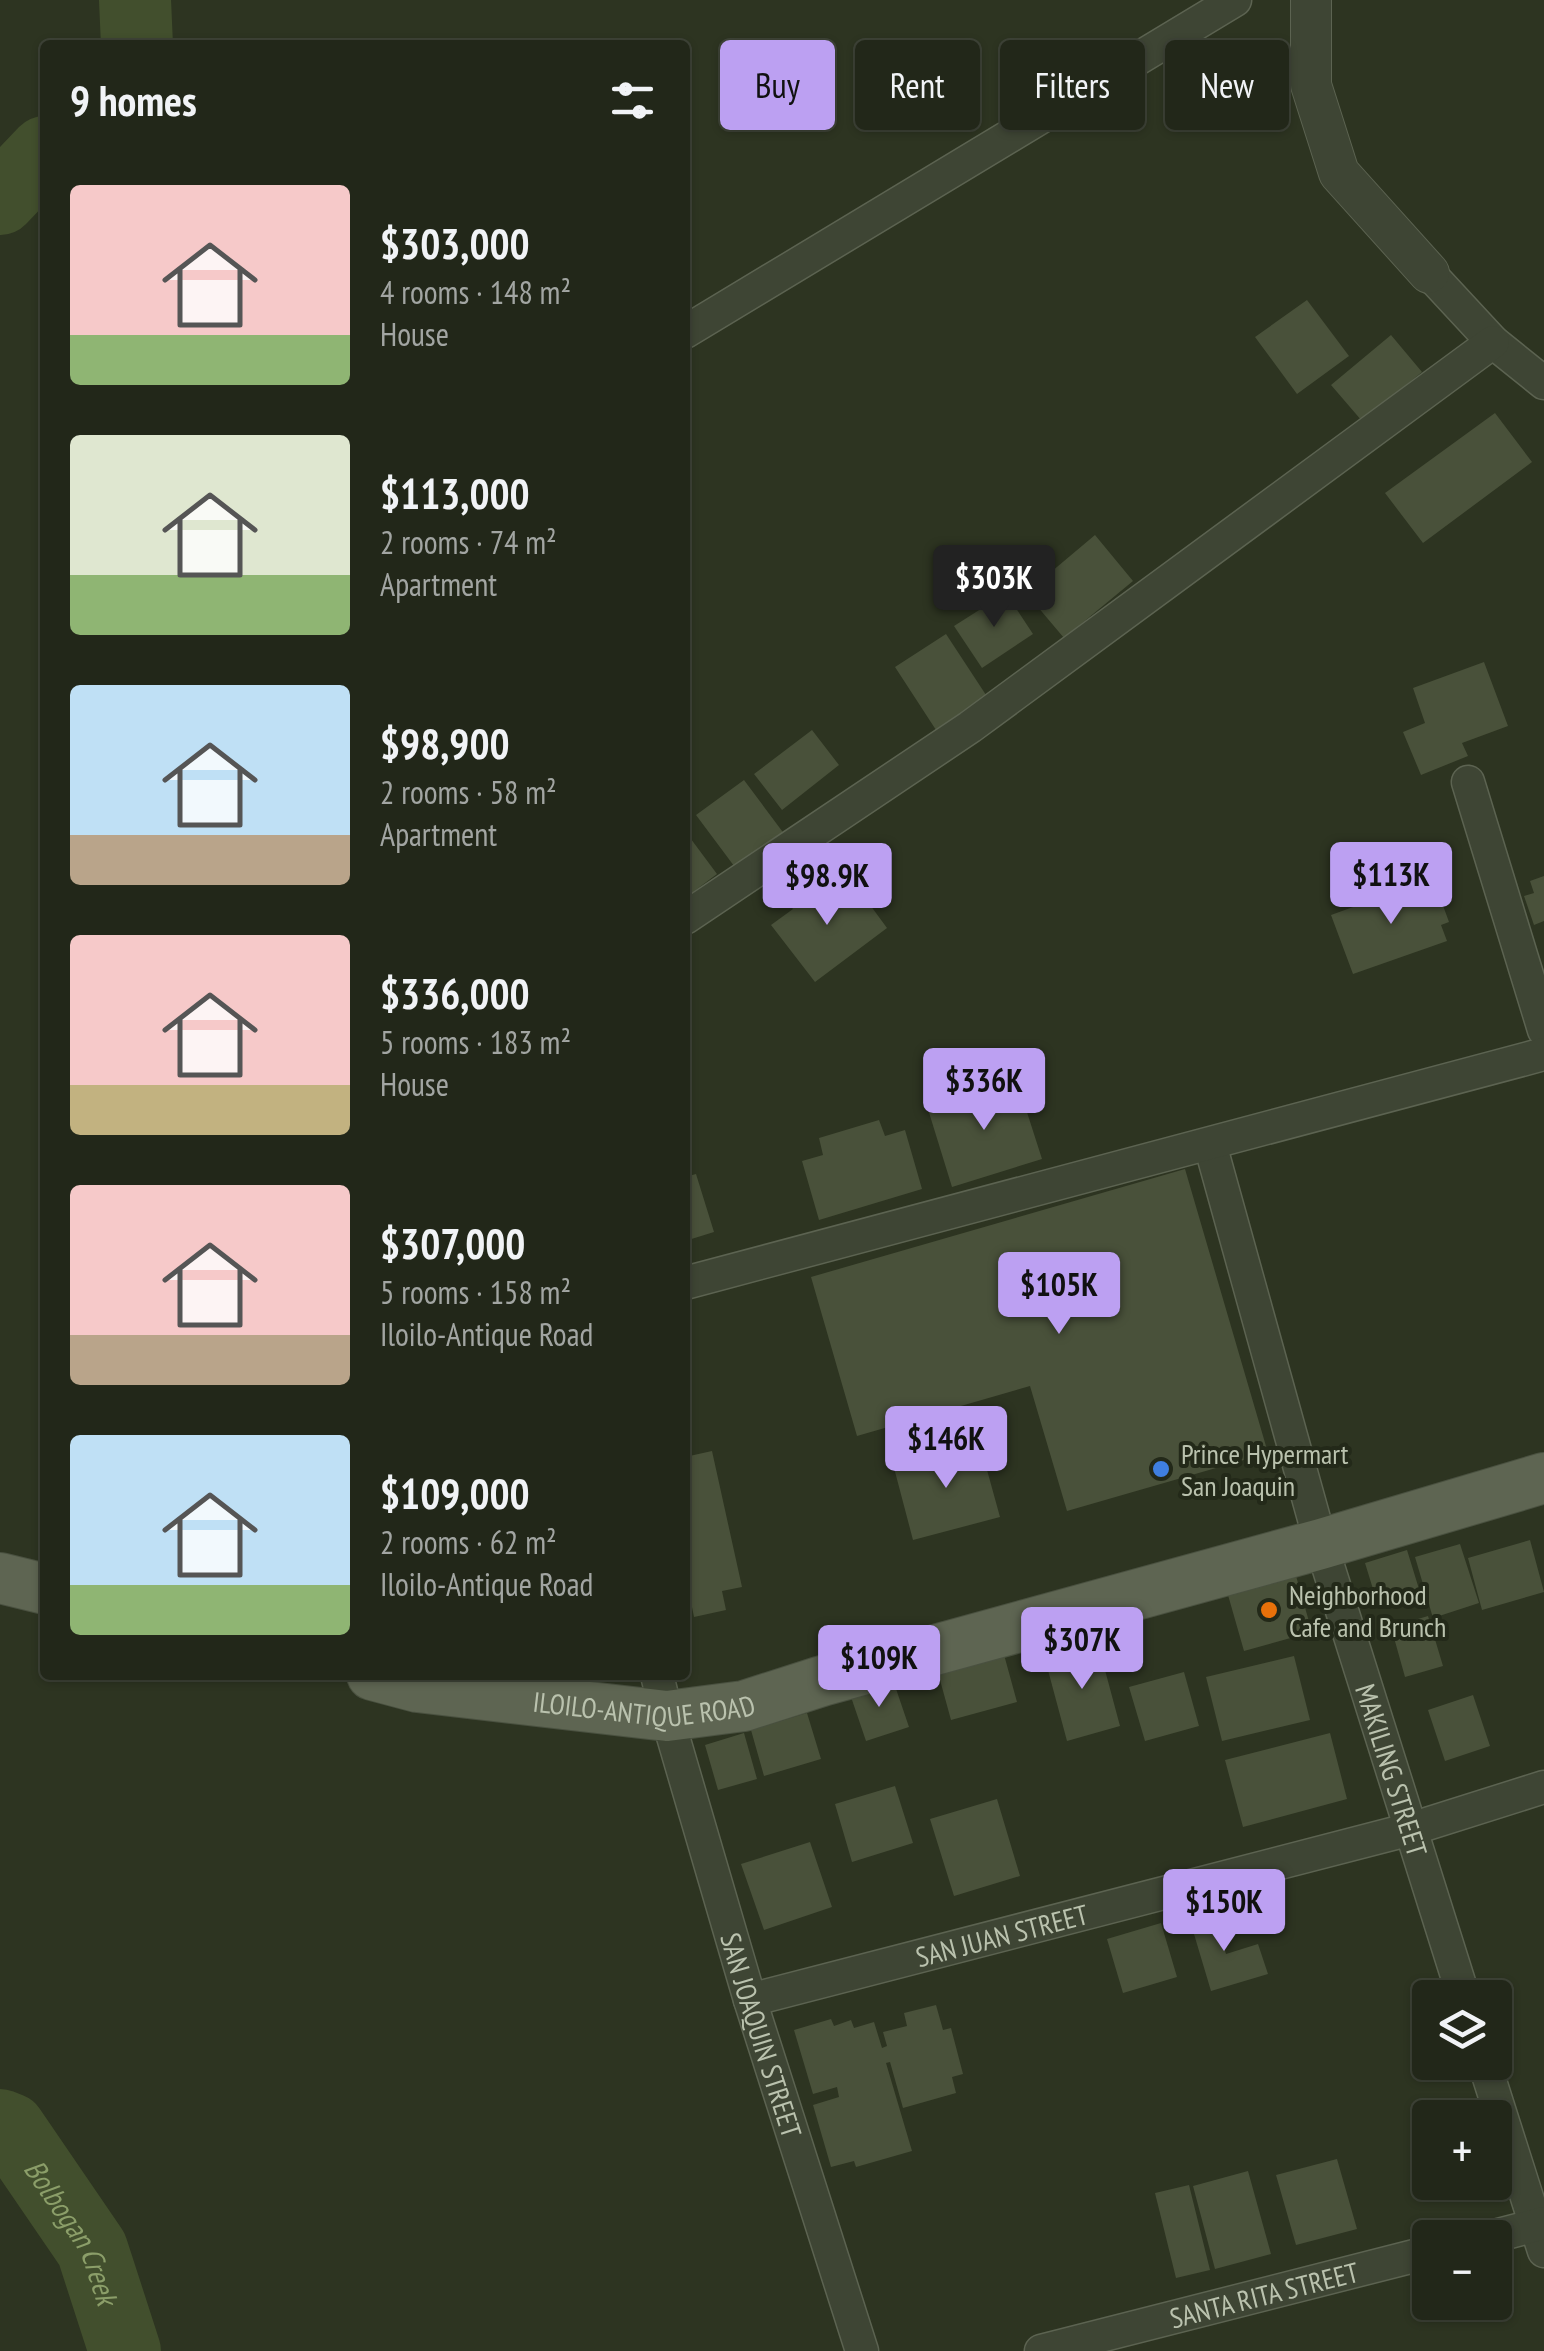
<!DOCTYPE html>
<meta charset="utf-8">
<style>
body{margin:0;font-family:"PT Sans Narrow",sans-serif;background:#2e3326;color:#f1f3f6;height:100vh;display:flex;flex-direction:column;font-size:38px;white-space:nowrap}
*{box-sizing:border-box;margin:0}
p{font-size:32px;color:#a2a5a2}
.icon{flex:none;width:55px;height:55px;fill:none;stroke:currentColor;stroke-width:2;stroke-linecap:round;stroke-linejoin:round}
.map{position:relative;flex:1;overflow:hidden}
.panel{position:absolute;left:40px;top:40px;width:650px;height:1640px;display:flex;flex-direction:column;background:#222719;border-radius:10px;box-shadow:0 2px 8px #0004,0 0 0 2px #3f4438}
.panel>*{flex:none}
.guide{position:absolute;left:720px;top:40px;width:672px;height:90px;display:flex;gap:20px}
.buttons{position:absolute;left:1412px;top:1980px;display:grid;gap:20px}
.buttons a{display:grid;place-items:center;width:100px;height:100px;border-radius:10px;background:#222719;box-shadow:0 2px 8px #0004,0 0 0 2px #3f4438;font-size:50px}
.price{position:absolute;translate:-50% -85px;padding:0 22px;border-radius:10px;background:#bca0f2;color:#111;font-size:32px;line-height:65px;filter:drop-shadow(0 2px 5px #0008)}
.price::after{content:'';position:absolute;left:50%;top:60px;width:30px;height:22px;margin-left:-15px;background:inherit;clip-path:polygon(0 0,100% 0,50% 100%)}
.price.on{background:#222;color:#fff}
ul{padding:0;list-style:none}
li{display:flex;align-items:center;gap:30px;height:250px;padding:0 30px}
li span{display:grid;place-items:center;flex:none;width:280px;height:200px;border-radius:10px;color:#555}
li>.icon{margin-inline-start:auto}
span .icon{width:120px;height:120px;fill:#fffc;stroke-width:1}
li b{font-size:42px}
h2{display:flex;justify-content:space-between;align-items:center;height:120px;padding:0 30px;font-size:42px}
.tag{padding:0 35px;border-radius:10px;background:#222719;box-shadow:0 2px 8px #0004,0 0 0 2px #3f4438;font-size:35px;line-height:90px}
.tag.on{background:#bca0f2;color:#111}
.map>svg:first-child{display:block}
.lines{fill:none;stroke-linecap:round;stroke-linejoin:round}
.river{stroke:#424f2d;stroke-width:72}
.building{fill:#49513a}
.minor-casing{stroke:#5c6351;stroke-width:35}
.tertiary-casing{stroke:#5c6351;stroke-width:42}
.primary-casing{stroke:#4a5140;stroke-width:52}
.minor{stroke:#3e4534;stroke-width:32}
.tertiary{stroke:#3e4534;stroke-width:40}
.primary{stroke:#5e6552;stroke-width:50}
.shop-dot{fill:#3f7fe0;stroke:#232919;stroke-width:4}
.food-dot{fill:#e8710a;stroke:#232919;stroke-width:4}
.labels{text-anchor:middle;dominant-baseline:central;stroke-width:8;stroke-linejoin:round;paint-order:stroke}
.poi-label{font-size:28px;fill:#bac2ae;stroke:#232919;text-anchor:start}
.street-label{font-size:28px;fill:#bac2ae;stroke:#232919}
.water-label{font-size:30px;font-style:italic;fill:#8b9e69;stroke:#232919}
</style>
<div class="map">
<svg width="1544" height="2351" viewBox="0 0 1544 2351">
<rect width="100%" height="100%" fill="#2d3421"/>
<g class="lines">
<g class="river">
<path d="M135 0 137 45"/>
<path d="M0 199 45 152"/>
<path id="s1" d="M0 2125 10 2129 92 2249 125 2351"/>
</g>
</g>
<path class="building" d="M1307 300 1349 356 1297 394 1255 337Z
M1391 335 1422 372 1362 421 1331 385Z
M1495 413 1532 462 1423 543 1385 493Z
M1095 535 1133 581 1064 638 1026 593Z
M1006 593 1033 634 982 668 954 626Z
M946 634 988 698 936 730 895 667Z
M1484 662 1508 726 1462 743 1468 756 1421 775 1403 732 1425 723 1413 688Z
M812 730 839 765 782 810 754 774Z
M744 780 788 839 740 874 696 815Z
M685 831 717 874 685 898Z
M1544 876V921L1534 925 1524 896 1534 893 1530 881Z
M833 879 854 906 865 898 887 928 815 982 771 925 793 909 788 903 812 886 816 891Z
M1425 881 1433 903 1441 900 1449 922 1441 925 1447 941 1353 974 1331 915Z
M1016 1078 1042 1159 952 1187 927 1106Z
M879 1120 885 1136 905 1130 922 1189 819 1220 802 1161 823 1155 819 1138Z
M1185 1169 1268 1453 1067 1511 1030 1386 857 1436 811 1277Z
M696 1174 714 1232 685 1241V1177Z
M979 1441 1000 1517 913 1540 893 1464Z
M712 1451 742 1587 722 1591 726 1610 694 1617 690 1597 685 1598V1457Z
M1530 1540 1544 1592 1482 1610 1468 1558Z
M1460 1544 1479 1603 1433 1618 1415 1557Z
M1407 1550 1419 1589 1377 1602 1365 1563Z
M1294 1569 1312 1632 1244 1651 1226 1588Z
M1428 1616 1443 1666 1405 1677 1391 1627Z
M1098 1644 1120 1726 1067 1741 1045 1659Z
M1003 1651 1017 1702 951 1720 937 1669Z
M1294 1656 1310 1720 1222 1741 1206 1677Z
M1184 1672 1199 1726 1145 1741 1129 1687Z
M893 1680 909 1727 866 1741 850 1694Z
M1473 1695 1490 1746 1445 1761 1428 1710Z
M807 1713 821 1759 764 1776 751 1730Z
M744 1733 757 1779 718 1790 705 1745Z
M1330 1733 1347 1799 1243 1827 1225 1760Z
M895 1786 913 1843 852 1862 835 1804Z
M997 1799 1020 1876 954 1896 930 1819Z
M810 1842 832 1907 764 1930 741 1864Z
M1212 1907 1226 1954 1258 1944 1268 1974 1211 1991 1188 1914Z
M1161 1923 1177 1977 1123 1993 1107 1939Z
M936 2005 943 2030 951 2028 963 2074 952 2077 956 2093 903 2108 890 2062 886 2063 912 2151 856 2167 854 2161 831 2167 813 2105 839 2097 837 2087 813 2094 794 2030 831 2019 834 2026 851 2020 854 2028 874 2022 882 2048 887 2046 883 2032 907 2026 904 2013Z
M1337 2159 1357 2229 1296 2245 1276 2175Z
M1248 2171 1271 2254 1215 2269 1193 2186Z
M1189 2185 1210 2270 1176 2278 1155 2193Z"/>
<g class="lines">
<defs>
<g id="minor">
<path d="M1429 273 1493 342 1544 383"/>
<path d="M685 332 1235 0"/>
<path d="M1468 782 1544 1030"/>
<path d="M685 918 970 727 1493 342"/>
<path id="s2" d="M1210 1144 1321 1544 1464 1998"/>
<path d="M685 1283 1544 1054"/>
<path id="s3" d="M657 1675 667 1716 750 2000 862 2351"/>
<path id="s4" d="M750 2000 1411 1829 1544 1787"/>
<path d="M1484 2062 1544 2251"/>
<path d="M1487 2238 1544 2223"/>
<path id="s5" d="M1041 2351 1430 2252"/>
</g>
<path id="tertiary" d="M1311 0V85L1339 173 1429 273"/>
<g id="primary">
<path d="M0 1578 45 1589"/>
<path id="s6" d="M372 1675 417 1687 667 1716 744 1706 822 1681 1321 1544 1544 1478"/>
</g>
</defs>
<use href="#minor" class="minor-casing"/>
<use href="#tertiary" class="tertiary-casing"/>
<use href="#primary" class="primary-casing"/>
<use href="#minor" class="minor"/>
<use href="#tertiary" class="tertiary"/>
<use href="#primary" class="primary"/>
</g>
<circle class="shop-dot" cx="1161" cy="1469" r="10"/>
<circle class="food-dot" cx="1269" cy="1610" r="10"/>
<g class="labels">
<g class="poi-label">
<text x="1181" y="1453">Prince Hypermart<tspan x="1181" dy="32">San Joaquin</tspan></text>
<text x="1289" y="1594">Neighborhood<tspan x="1289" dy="32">Cafe and Brunch</tspan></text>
</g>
<g class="street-label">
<text stroke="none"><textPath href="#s6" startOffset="275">ILOILO-ANTIQUE ROAD</textPath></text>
<text stroke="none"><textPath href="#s2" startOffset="652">MAKILING STREET</textPath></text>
<text stroke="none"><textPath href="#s4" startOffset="260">SAN JUAN STREET</textPath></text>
<text stroke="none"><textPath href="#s3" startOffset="375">SAN JOAQUIN STREET</textPath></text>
<text stroke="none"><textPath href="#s5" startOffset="230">SANTA RITA STREET</textPath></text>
</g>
<g class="water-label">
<text stroke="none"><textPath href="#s1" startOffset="132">Bolbogan Creek</textPath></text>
</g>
</g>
</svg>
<div class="buttons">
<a><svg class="icon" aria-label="layers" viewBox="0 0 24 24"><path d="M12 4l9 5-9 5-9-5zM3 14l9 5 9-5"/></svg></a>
<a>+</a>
<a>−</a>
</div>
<b class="price on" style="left:994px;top:630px">$303K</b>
<b class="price" style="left:1391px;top:927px">$113K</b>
<b class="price" style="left:827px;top:928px">$98.9K</b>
<b class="price" style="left:984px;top:1133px">$336K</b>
<b class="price" style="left:1059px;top:1337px">$105K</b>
<b class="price" style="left:946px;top:1491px">$146K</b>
<b class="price" style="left:1082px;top:1692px">$307K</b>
<b class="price" style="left:879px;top:1710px">$109K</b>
<b class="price" style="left:1224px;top:1954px">$150K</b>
<div class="guide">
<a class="tag on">Buy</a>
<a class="tag">Rent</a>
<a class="tag">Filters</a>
<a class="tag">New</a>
</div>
<section class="panel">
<h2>9 homes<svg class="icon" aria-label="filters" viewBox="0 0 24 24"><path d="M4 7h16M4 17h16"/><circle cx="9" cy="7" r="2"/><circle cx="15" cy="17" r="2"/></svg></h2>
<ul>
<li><span style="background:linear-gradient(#f6c9c9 75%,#8fb573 0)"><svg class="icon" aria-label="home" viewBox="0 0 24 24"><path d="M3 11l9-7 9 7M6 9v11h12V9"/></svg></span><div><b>$303,000</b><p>4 rooms · 148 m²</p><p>House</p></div></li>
<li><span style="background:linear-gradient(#dfe7d0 70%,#8fb573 0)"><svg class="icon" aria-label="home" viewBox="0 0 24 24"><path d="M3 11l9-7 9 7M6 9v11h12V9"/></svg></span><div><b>$113,000</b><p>2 rooms · 74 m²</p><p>Apartment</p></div></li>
<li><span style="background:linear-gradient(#bfe0f5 75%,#b9a48a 0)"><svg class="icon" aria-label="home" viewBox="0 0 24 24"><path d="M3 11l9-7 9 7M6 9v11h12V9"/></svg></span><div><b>$98,900</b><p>2 rooms · 58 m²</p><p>Apartment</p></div></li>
<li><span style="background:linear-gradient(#f6c9c9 75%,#c2b280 0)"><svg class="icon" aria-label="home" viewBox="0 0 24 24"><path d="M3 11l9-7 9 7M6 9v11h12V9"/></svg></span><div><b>$336,000</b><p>5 rooms · 183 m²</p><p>House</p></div></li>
<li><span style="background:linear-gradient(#f6c9c9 75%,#b9a48a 0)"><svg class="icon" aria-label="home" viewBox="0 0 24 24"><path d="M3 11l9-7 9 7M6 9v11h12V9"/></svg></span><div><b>$307,000</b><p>5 rooms · 158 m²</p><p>Iloilo-Antique Road</p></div></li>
<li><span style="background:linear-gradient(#bfe0f5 75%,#8fb573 0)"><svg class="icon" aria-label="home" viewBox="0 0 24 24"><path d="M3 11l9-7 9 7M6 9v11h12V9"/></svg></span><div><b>$109,000</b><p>2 rooms · 62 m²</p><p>Iloilo-Antique Road</p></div></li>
</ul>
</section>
</div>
